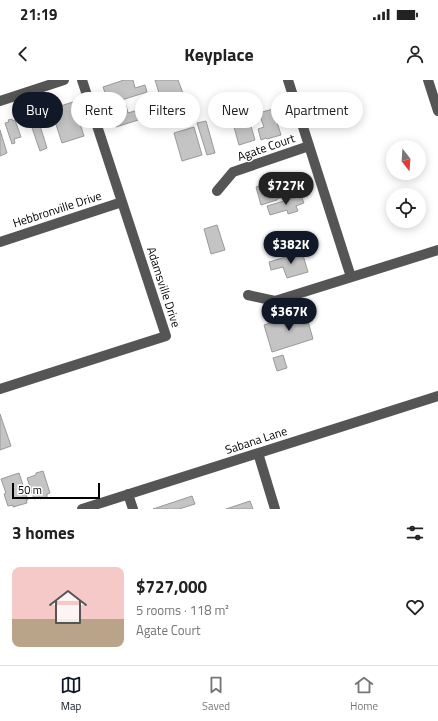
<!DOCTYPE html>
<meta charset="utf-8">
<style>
body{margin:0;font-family:"Titillium Web",sans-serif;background:#f2f2f2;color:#222;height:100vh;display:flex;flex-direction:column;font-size:15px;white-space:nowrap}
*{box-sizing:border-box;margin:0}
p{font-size:13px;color:#767676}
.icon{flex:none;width:22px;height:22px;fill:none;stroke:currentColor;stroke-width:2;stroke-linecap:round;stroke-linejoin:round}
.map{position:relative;height:429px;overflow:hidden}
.side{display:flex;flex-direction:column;background:#fff;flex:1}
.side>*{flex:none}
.top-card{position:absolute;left:12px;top:12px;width:414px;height:36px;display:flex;gap:8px}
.needle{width:26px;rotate:163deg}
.controls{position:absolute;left:386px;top:60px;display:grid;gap:8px}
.controls a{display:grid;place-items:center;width:40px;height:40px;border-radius:50%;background:#fff;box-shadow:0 2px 10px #0003;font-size:20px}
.scale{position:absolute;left:12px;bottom:10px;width:88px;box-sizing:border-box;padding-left:4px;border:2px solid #000;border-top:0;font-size:11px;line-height:14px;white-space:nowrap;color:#000;-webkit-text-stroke:3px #fff;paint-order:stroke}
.price{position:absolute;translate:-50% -34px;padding:0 9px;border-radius:14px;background:#111827;color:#fff;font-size:13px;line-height:26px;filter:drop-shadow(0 1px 2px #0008)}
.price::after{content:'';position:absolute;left:50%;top:24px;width:12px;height:9px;margin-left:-6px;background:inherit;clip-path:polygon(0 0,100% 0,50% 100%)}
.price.current{background:#222;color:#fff}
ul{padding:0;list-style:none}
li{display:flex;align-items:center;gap:12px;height:100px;padding:0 12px}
li span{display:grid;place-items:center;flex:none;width:112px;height:80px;border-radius:8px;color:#555}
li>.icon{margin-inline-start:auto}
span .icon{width:48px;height:48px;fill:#fffc;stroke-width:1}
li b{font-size:17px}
h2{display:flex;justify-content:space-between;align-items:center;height:48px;padding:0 12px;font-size:17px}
.pill{padding:0 14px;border-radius:18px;background:#fff;box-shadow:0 2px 10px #0003;font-size:14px;line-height:36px}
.pill.current{background:#111827;color:#fff}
.status{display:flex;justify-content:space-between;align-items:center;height:28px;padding:0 20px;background:#fff;direction:ltr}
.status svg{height:11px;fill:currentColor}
header{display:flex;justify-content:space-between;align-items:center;height:52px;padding:0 12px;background:#fff;font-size:18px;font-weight:700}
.dock{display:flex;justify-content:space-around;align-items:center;height:56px;border-top:1px solid #e0e0e0;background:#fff;font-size:11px;color:#767676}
.dock a{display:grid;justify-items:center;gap:2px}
.dock .current{color:#111827}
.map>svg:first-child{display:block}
.building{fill:#c4c4c4;stroke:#999}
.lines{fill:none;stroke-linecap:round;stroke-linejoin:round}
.minor{stroke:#555;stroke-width:10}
.labels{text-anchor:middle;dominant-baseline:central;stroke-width:3;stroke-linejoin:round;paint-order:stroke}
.street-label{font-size:12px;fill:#000;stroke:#fff}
</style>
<div class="status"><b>21:19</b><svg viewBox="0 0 49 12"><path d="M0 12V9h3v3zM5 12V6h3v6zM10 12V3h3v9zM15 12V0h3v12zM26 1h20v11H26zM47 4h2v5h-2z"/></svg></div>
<header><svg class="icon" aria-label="back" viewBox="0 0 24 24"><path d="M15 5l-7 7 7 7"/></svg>Keyplace<svg class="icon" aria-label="person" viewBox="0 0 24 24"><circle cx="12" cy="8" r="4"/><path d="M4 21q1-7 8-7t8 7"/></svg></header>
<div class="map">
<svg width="438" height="429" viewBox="0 0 438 429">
<rect width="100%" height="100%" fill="#fff"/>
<path class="building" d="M124 0H133L135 8 145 5 147 12 109 24 103 7Z
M155 0H178L184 16 176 18 177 22 163 26Z
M158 18 160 27 155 29 152 20Z
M73 22 84 56 62 63 51 29Z
M244 22 255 60 239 65 234 47 241 45 235 24Z
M126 25 128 33 151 26 154 35 116 47 110 30Z
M273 29 281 55 267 59 266 58 261 60 258 49 264 47 259 33Z
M36 33 47 68 40 71 28 36Z
M12 39 13 41 15 40 21 57 14 59 15 63 12 64 5 43 9 42 8 40Z
M206 41 215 73 207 75 197 43Z
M194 47 202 75 182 81 174 53Z
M0 50 7 73 0 76Z
M286 98 288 105 282 107 285 116 277 119V120L261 125 256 107Z
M301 116 304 123 296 126 298 131 288 134 287 130 270 135 267 126Z
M217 145 225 170 211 174 204 149Z
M302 172 308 192 287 198 283 187 271 190 269 182Z
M305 231 313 259 272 272 264 245Z
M283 275 287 288 277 291 273 278Z
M0 334 11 366 0 370Z
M43 391 50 413 47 414V417L40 419V417L34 419 27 398 36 395V393Z
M19 393 28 420H26L27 423 13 427V425L8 426 4 414 6 413 1 399Z
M192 416 195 424 179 429H153Z
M250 421 253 429H226Z"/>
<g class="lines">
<path class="minor" d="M288 0 351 197
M428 0 438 31
M0 21 64 0
M217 111 233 92 309 66
M0 162 122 122
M248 215 275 221 438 170
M0 309 166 256 82 0
M258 373 275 429
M128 414 133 429
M82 429 438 316"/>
</g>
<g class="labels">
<g class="street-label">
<text transform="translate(266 67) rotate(-19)">Agate Court</text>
<text transform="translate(57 129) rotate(-18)">Hebbronville Drive</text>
<text transform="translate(164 207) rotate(72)">Adamsville Drive</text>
<text transform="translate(256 360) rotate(-18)">Sabana Lane</text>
</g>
</g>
</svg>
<div class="controls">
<a><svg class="needle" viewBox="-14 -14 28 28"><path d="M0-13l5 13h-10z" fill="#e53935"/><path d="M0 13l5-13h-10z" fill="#767676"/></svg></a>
<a><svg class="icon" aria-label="locate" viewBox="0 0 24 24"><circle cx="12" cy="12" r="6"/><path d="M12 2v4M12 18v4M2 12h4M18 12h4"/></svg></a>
</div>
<div class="scale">50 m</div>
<b class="price current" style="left:286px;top:126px">$727K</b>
<b class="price" style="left:291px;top:185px">$382K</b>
<b class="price" style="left:289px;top:252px">$367K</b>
<div class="top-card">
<a class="pill current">Buy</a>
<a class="pill">Rent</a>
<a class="pill">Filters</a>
<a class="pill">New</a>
<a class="pill">Apartment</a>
</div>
</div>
<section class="side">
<h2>3 homes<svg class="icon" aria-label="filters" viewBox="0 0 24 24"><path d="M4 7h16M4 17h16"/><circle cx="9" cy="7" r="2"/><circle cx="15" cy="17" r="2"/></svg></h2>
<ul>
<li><span style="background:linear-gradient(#f6c9c9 65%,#b9a48a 0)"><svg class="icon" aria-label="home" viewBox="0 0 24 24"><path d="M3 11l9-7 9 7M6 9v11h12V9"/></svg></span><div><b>$727,000</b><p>5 rooms · 118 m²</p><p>Agate Court</p></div><svg class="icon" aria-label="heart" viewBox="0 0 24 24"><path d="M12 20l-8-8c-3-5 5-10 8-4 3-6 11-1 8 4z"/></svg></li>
</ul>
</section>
<nav class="dock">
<a class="current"><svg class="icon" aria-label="map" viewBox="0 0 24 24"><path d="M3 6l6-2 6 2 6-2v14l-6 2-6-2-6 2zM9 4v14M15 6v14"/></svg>Map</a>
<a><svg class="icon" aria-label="saved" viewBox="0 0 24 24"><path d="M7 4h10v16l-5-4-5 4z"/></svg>Saved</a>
<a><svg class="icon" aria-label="home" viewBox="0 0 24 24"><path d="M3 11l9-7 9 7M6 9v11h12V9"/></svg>Home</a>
</nav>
